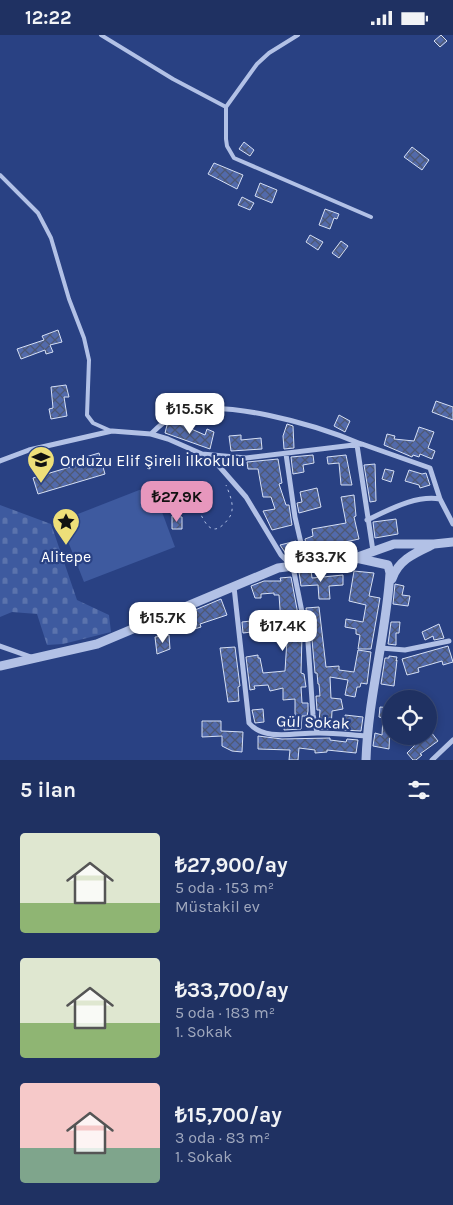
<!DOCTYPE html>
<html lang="tr">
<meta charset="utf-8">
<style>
body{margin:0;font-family:Karla,sans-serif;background:#273968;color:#f1f3f6;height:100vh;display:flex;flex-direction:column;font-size:19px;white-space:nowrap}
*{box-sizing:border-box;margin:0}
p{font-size:16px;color:#a1a9be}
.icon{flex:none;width:28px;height:28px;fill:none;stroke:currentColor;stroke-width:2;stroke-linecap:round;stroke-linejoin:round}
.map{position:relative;height:725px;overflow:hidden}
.side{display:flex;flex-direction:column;background:#1f3162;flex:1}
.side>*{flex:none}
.buttons{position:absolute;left:382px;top:655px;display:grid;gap:10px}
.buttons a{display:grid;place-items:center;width:55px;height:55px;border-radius:50%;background:#1f3162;box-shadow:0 2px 8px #0003,0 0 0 1px #3c4c77;font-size:25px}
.price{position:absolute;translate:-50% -42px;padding:0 11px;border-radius:10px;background:#fff;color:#222;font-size:16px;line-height:32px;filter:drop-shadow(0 1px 2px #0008)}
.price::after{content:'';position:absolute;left:50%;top:30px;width:15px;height:11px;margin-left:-8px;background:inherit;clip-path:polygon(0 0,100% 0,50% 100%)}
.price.selected{background:#e797bd;color:#111}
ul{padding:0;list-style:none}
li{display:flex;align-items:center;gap:15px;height:125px;padding:0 20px}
li span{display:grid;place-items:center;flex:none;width:140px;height:100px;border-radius:5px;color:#555}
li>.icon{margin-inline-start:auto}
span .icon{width:60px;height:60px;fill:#fffc;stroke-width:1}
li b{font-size:21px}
h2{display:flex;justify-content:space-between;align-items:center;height:60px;padding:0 20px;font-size:21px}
.status{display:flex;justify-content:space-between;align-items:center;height:35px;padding:0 25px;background:#1f3162;direction:ltr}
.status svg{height:14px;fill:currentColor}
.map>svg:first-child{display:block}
.cemetery{fill:url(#cemetery-stones)}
.pitch{fill:#3e5a9f}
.building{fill:url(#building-cross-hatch);stroke:#d5dff5}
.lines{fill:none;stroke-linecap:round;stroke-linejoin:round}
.path{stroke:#b2c1e6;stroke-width:1;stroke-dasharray:2.5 4;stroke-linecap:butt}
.service{stroke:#b2c1e6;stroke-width:4}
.minor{stroke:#b2c1e6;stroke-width:5}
.tertiary{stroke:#b2c1e6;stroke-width:9}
.labels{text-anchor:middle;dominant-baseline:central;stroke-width:4.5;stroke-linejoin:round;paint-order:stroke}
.poi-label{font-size:16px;fill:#fff;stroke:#294183;text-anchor:start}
.street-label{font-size:16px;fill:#fff;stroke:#294183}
</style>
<div class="status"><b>12:22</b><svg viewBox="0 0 49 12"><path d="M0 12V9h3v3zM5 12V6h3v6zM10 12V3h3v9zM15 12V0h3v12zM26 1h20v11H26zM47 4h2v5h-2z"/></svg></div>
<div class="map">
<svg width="453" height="725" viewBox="0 0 453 725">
<defs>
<pattern id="cemetery-stones" width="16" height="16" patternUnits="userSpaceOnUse" patternTransform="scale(1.25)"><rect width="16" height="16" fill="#3e5a9f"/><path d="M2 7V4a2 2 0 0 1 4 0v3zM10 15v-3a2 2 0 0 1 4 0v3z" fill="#5b73ad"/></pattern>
<pattern id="building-cross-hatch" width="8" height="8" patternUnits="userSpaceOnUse" patternTransform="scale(1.25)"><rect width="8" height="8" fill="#526aab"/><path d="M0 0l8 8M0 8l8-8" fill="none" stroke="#4e5872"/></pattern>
</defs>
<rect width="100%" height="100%" fill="#294183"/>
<path class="cemetery" d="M0 470 51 489 77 565 109 580 111 597 63 609 47 610 37 579 12 577 0 582Z"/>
<path class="pitch" d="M152 450 175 512 84 547 60 486Z"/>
<path class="building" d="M441 0 447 6 440 12 434 6Z
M244 107 254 115 250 121 239 114Z
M412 112 429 125 422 135 404 122Z
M214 128 243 140 237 154 208 139Z
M260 148 277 155 272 168 255 161Z
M242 162 254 168 250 175 238 170Z
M325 174 339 179 337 184 334 183 330 194 319 190Z
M310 200 323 207 318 215 306 207Z
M341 206 348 211 339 223 332 218Z
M58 295 62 307 50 310 53 317 46 319 45 315 21 324 17 314 44 305 42 301Z
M66 350 69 362H64L67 381 51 384 49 374 53 373 51 352Z
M436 366 453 372V385L432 377Z
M339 380 350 386 345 397 334 391Z
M173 386 205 400 207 394 214 397 210 414 165 398 167 390Z
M287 389 293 391 294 413 284 414 283 401Z
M419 392 434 397 428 413 435 416 432 424 420 419 419 422 413 420 412 422 384 410 387 399 395 401 394 404 414 406Z
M241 400V405L261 403 262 414 231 416 229 401Z
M99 418 105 439 38 459 33 443 70 432 69 427Z
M313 420 314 428 303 430 304 437 293 439 291 422Z
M346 420 352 450H341L339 428 328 429 327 422Z
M278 424 282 448 279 449 286 470H289L292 490 272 495 263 476 275 474 271 462H263L258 434H248L247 427Z
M375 429 376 466 370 467 364 430Z
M385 434 394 436 391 447 382 444Z
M409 435 422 439 426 438 430 450 420 453 419 450 405 446Z
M317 453 321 472 299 478 297 468 302 467 300 457Z
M354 460 356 481 354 482 359 504 327 511 329 519 317 521 316 513H307L305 504 313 501 312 494 346 488 341 462Z
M172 481 182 482V494H172Z
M396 484 398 499 375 503 373 487Z
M296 506 298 515 286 519 280 510Z
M311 535 312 543 343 540V550L329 551 330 564H319L318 550 301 551 299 537Z
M354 536 374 538 369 561 380 563 371 614H358L360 600 356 599V594L345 592 346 584 363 587 366 570 349 566Z
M291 542 302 601 301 638 304 639 306 652H301L302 668H308V676L307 681H302L301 694 284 695 285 686 295 687V664L283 665V653L270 656 268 650 254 651 255 654 250 655 246 622 258 620V623H260L263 638 285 636 287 604H289L288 588H281L279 560H274V558L261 559V563H255L251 551 264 546H281L280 543Z
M395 549 404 551 402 560 410 561 408 571 393 569Z
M221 564 227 580 200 589 201 592 191 595 186 582 196 579 195 575Z
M319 572 326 632 339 631V635L354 637 358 615 371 617 367 649 361 648 360 652H357L355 662 345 660 348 645 330 642 331 663 341 664 343 674 332 676 331 694H321L319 688 320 675H317L316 661H320L319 649H318L317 638H315L310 582H307L306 573Z
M260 585 261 596 243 598 242 587Z
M391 587H400L399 598H396V610L388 609Z
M439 589 444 603 434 605 433 601 425 605 422 597Z
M169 600 170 614 157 619 155 602Z
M448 611 453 627 443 630 442 626 418 633 419 637 407 640 402 624Z
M235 612 240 651 238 652 239 666 228 667 220 613Z
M389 621 397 622 396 626 397 625 394 651 381 649 385 623H389Z
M380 672 391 673 389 714 373 711 375 698 382 700 383 683 379 682Z
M263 674 264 687 255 688 252 675Z
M345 680 363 682 361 696 344 695Z
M202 686H221V696L243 697 242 717 232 716 222 711V701L202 702Z
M431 697 438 706 420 719 422 720 416 725H413L407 718 416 709 414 707 421 702 429 701Z
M258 701 282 704 330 703V705L346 707 347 704 358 705 356 718 327 715V717L315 718V715L299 713 298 725H289L290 715 258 714Z"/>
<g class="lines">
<path class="path" d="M169 461 180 456C186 460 191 463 195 469 203 480 209 510 229 483 236 473 230 460 226 450"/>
<path class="service" d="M101 0 173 44 226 72
M298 0 269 18 257 29 226 72V104L227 111 234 123 371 182
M0 140 38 178 51 203 69 264 84 303 89 325 87 380 93 388 111 396"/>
<path class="minor" d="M151 399C158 392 165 385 175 380 218 360 319 391 361 409
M357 410 373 516
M202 419 246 423 362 409 430 433 440 464 453 489
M286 419 295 482 304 521 313 528
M0 426 29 415 112 396 151 399 168 404 202 419 218 430 246 462 281 520 293 532 308 607 313 680 317 697
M367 485C389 475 415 460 440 464
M234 552 249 688C265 707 297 697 320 698 335 698 351 700 366 701
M0 611 31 622
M381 613 405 615 449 606
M432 725 453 705"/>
<path class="tertiary" d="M356 523 388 530 390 538C386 601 368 662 366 725
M392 544C398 525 415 518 432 510
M0 631 97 609 278 533 355 523 394 509H434L453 507"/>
</g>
<defs>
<symbol id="school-pin" viewBox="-11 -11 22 30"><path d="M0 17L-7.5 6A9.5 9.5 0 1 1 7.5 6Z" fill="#eedf79" stroke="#294183"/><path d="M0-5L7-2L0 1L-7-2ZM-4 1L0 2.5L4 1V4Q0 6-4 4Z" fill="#111"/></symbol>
<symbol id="sight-pin" viewBox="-11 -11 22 30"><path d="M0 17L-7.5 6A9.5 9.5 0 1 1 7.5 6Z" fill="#eedf79" stroke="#294183"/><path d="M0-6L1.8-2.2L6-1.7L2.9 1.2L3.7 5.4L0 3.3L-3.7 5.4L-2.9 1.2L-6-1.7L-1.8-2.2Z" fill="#111"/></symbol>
</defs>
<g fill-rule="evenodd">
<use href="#school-pin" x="25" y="409" width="32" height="43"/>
<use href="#sight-pin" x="50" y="471" width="32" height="43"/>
</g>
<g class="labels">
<g class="poi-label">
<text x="60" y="425">Orduzu Elif Şireli İlkokulu</text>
<text x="66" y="521" text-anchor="middle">Alitepe</text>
</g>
<g class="street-label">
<text transform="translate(313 687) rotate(2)">Gül Sokak</text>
</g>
</g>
</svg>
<div class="buttons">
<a><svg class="icon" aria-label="locate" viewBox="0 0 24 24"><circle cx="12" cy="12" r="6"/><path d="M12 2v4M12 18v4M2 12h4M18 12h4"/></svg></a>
</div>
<b class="price" style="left:190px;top:400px">₺15.5K</b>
<b class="price selected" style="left:177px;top:488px">₺27.9K</b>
<b class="price" style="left:321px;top:548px">₺33.7K</b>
<b class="price" style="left:163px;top:609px">₺15.7K</b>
<b class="price" style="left:283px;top:617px">₺17.4K</b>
</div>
<section class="side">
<h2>5 ilan<svg class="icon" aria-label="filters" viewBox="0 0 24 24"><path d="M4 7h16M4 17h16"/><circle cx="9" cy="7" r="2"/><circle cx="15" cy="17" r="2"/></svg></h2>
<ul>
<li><span style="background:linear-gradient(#dfe7d0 70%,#8fb573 0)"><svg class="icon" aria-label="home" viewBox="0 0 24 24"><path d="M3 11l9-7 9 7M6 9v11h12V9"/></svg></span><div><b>₺27,900/ay</b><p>5 oda · 153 m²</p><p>Müstakil ev</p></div></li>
<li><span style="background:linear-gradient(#dfe7d0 65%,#8fb573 0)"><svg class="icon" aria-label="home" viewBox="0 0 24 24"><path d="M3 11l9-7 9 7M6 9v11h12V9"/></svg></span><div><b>₺33,700/ay</b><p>5 oda · 183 m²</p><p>1. Sokak</p></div></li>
<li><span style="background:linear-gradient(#f6c9c9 65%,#7fa58c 0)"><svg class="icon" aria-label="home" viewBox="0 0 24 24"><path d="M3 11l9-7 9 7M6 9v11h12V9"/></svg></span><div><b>₺15,700/ay</b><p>3 oda · 83 m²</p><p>1. Sokak</p></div></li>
</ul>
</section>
